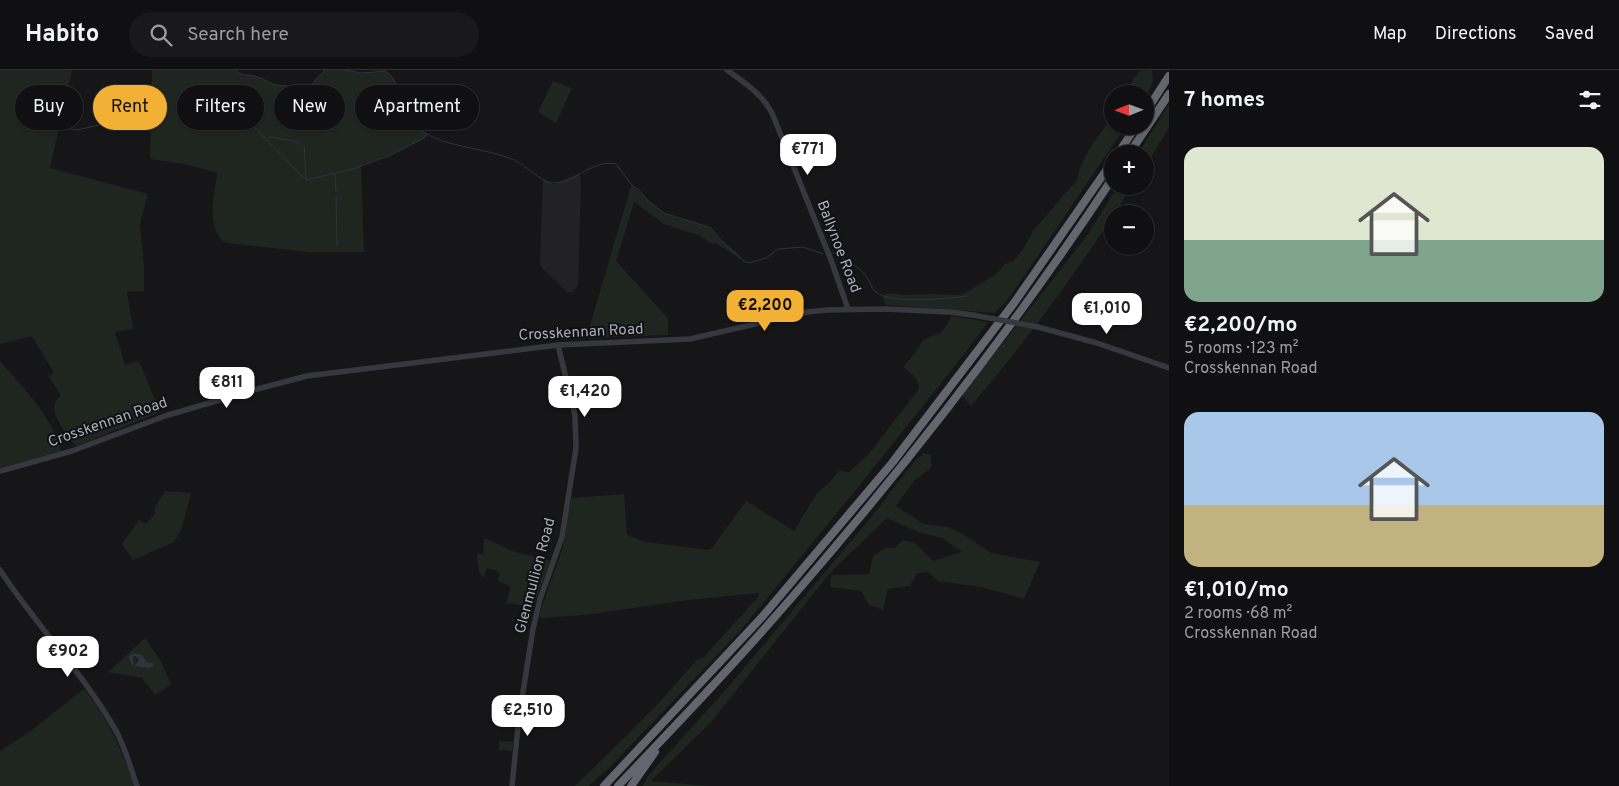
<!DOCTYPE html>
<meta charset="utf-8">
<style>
body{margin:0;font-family:Overpass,sans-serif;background:#19191b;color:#f1f3f6;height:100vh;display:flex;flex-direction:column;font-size:19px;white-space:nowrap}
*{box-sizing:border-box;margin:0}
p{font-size:16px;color:#9c9d9f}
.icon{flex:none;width:28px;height:28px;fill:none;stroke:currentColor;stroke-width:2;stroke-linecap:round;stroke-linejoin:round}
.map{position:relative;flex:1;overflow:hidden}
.side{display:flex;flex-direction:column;background:#101012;width:450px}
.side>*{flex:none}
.top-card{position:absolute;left:15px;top:15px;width:475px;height:45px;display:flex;gap:10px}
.needle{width:32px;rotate:269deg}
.controls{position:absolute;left:1104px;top:15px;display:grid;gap:10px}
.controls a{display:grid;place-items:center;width:50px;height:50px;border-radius:50%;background:#101012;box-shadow:0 1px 4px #0004,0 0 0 1px #303032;font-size:25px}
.price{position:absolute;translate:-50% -42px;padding:0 11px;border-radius:10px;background:#fff;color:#222;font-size:16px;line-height:32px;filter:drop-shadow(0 1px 2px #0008)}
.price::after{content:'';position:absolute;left:50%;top:30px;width:15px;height:11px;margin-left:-8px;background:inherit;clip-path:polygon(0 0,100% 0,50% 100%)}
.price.on{background:#f2b134;color:#111}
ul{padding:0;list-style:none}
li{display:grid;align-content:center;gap:10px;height:265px;padding:0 15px}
li span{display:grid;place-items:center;height:155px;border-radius:15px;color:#555}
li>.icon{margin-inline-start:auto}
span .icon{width:90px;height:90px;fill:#fffc;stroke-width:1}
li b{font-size:21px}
h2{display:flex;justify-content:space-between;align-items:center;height:60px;padding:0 15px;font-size:21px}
.pill{padding:0 18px;border-radius:22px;background:#101012;box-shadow:0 1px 4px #0004,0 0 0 1px #303032;font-size:18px;line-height:45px}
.pill.on{background:#f2b134;color:#111}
header{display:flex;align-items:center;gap:30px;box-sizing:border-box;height:70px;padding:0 25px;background:#101012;border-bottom:1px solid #303032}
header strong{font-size:24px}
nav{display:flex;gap:28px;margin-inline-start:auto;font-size:18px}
.search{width:350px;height:45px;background:#19191b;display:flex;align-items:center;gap:12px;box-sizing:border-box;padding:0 18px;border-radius:28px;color:#9c9d9f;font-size:19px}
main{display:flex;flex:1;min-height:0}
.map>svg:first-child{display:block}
.built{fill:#222225}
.green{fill:#1e261f;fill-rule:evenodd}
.water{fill:#2c353c}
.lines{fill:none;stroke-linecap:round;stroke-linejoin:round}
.stream{stroke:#2c353c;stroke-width:1}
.minor{stroke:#37383d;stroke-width:5.5}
.highway{stroke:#63666e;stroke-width:8}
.minor-bridge{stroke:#37383d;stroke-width:5.5}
.labels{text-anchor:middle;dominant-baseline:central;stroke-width:4;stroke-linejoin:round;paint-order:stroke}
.street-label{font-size:15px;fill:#a8adb8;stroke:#111113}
</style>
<header>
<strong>Habito</strong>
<div class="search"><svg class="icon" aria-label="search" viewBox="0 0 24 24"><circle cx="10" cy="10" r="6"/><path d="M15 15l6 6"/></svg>Search here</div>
<nav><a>Map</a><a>Directions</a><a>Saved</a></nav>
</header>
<main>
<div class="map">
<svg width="1169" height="716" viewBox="0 0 1169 716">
<rect width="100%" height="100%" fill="#161618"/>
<path class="built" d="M579 103 581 109 578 216 572 222H567L542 198 540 193 543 110 553 114 557 113Z"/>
<path class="green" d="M0 0H72L50 98 148 124 140 154 144 197V221L127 222 133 259 115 262 125 295 139 291 160 342 77 376C71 374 54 347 54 339 54 333 57 329 61 325L48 306 54 303 32 266 0 274Z
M152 0H236C241 6 247 5 254 6 261 7 267 12 273 14 277 16 305 17 309 17L325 0H345L362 3 385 1C400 10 396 22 400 36 404 47 417 59 427 64L424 68 391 85 361 95 364 182H308L226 173V171H222C206 152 215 125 217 103L189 95 150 89Z
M1152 0 1153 12 1145 28V24H1127L1133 9 1140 1Z
M553 11 572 18 556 53 538 42Z
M1169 34V58L1145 96V84H1138Z
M1112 47V56H1126L1007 231 994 243 886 235 882 226 889 223 904 225 929 224 959 225 965 223 997 204 1004 195 1014 190 1024 178 1033 161 1077 110C1081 86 1099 66 1112 47Z
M631 116C644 123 651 136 665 143 677 150 693 150 706 156 713 159 714 164 720 169 726 176 735 179 741 187L740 188 717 174 710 173 700 166 664 154 634 132 616 191 668 248V265L589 268 587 266Z
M1118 116H1132C1085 191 1030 267 971 336L962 325 1086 167Z
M951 246 988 252 954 297 855 421 740 561 611 696 589 716H575L654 638 697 590 703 588 758 527 759 523 688 530 585 545 540 548V542L563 477 571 428 624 424 627 465 646 472 708 480 712 478 746 431 794 461 817 423 829 413 839 401 849 402 867 386 919 319C919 308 910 303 903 297L915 283 923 270 940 263 946 257Z
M0 291C21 315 54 349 61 381L0 398Z
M924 383 931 385V398L914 411 896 436 924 454 948 457 963 464 991 483 1040 492 1024 529 981 517 938 511 928 502 917 503 910 516 888 519 883 540 869 535 861 521 830 517 831 505 869 504 873 486 885 478H895L903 470 915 473 933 491 962 482 942 468 918 462 887 448 830 503 712 651 651 711 710 716H643L647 707 728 617 868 451 914 392Z
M165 421 191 423 182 458 174 472 133 490 122 474 139 450 146 454 155 444V437Z
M484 468 515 482 549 490 550 492 533 537 506 533 511 517 498 511 500 502 487 498 484 508 479 502 477 484H483Z
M145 568 161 591 171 615 155 625 142 608 108 602ZM135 583 141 585 147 592H152L139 597 136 593 138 588 133 586V591L130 585Z
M84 619C110 650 121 679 134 716H0V681L28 663Z
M499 671 513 672 512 681 499 680Z"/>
<path class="water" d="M135 583 142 585 147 592 153 593 154 595 149 598 135 596 139 589 135 586 132 588 134 592 132 596 129 588 130 585Z"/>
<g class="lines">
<path class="stream" d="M236 0C241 6 247 5 254 6 261 7 267 12 273 14 277 16 305 17 309 17L325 0
M345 0 362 3 385 1C401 11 395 24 401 38 405 48 416 58 425 63 448 77 483 78 509 88 524 93 534 106 548 112 572 118 591 88 616 94L633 117 638 119 647 130 664 143 711 158 720 169 740 188 746 192 749 193 766 188 778 179 803 177 823 184
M234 25 237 28 234 39 251 45 250 53 305 109
M68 58 77 60 99 55 144 58
M269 67 299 72
M304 75 306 109
M335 104 336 122
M306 110 353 99 391 85 424 68 427 64
M336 127 337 176
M831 183H835C845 190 859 196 866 206 870 211 871 218 876 222 892 235 948 228 968 226"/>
<path class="minor" d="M727 0C745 13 761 23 772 43L831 190 848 239
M1038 257 1097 273 1169 298
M0 401 72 381 165 346 250 321 307 306 558 275 690 269 807 242 827 240 885 239 949 242 973 245
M0 500C36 555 82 602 115 659 125 676 130 697 137 716
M512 716 519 647 533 559 540 529 562 467 576 378 575 345 558 275"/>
<path class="highway" d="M1145 43 1169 6
M1118 84 1136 56
M1129 84 1169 24
M604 716 763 546 892 393 1014 233 1112 92
M618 716C678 653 738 590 794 525 908 393 1016 255 1112 109
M631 716 655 682"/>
<path class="minor-bridge" d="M973 245 1038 257"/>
</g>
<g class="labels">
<g class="street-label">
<text transform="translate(838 177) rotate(69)">Ballynoe Road</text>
<text transform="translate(581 263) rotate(-3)">Crosskennan Road</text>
<text transform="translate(108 353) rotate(-19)">Crosskennan Road</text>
<text transform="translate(536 506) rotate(-75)">Glenmullion Road</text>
</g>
</g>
</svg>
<div class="controls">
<a><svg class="needle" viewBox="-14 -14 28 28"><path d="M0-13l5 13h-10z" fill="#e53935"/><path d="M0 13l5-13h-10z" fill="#9c9d9f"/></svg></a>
<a>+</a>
<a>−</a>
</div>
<b class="price" style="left:808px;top:106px">€771</b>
<b class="price on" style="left:765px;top:262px">€2,200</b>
<b class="price" style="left:1107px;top:265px">€1,010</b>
<b class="price" style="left:227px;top:339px">€811</b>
<b class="price" style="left:585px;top:348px">€1,420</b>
<b class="price" style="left:68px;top:608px">€902</b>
<b class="price" style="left:528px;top:667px">€2,510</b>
<div class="top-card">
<a class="pill">Buy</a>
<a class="pill on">Rent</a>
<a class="pill">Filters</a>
<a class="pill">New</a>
<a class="pill">Apartment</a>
</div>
</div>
<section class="side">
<h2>7 homes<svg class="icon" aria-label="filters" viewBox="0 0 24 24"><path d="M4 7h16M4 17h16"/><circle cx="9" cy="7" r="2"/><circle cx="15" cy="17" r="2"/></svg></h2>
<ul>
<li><span style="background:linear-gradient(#dfe7d0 60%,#7fa58c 0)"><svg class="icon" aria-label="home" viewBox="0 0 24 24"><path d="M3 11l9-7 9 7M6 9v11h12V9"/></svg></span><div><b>€2,200/mo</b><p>5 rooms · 123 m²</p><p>Crosskennan Road</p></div></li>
<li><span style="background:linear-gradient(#a9c7e8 60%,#c2b280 0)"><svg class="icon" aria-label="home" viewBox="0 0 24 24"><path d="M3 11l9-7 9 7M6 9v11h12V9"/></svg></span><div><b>€1,010/mo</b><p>2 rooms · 68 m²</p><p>Crosskennan Road</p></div></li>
</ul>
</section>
</main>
